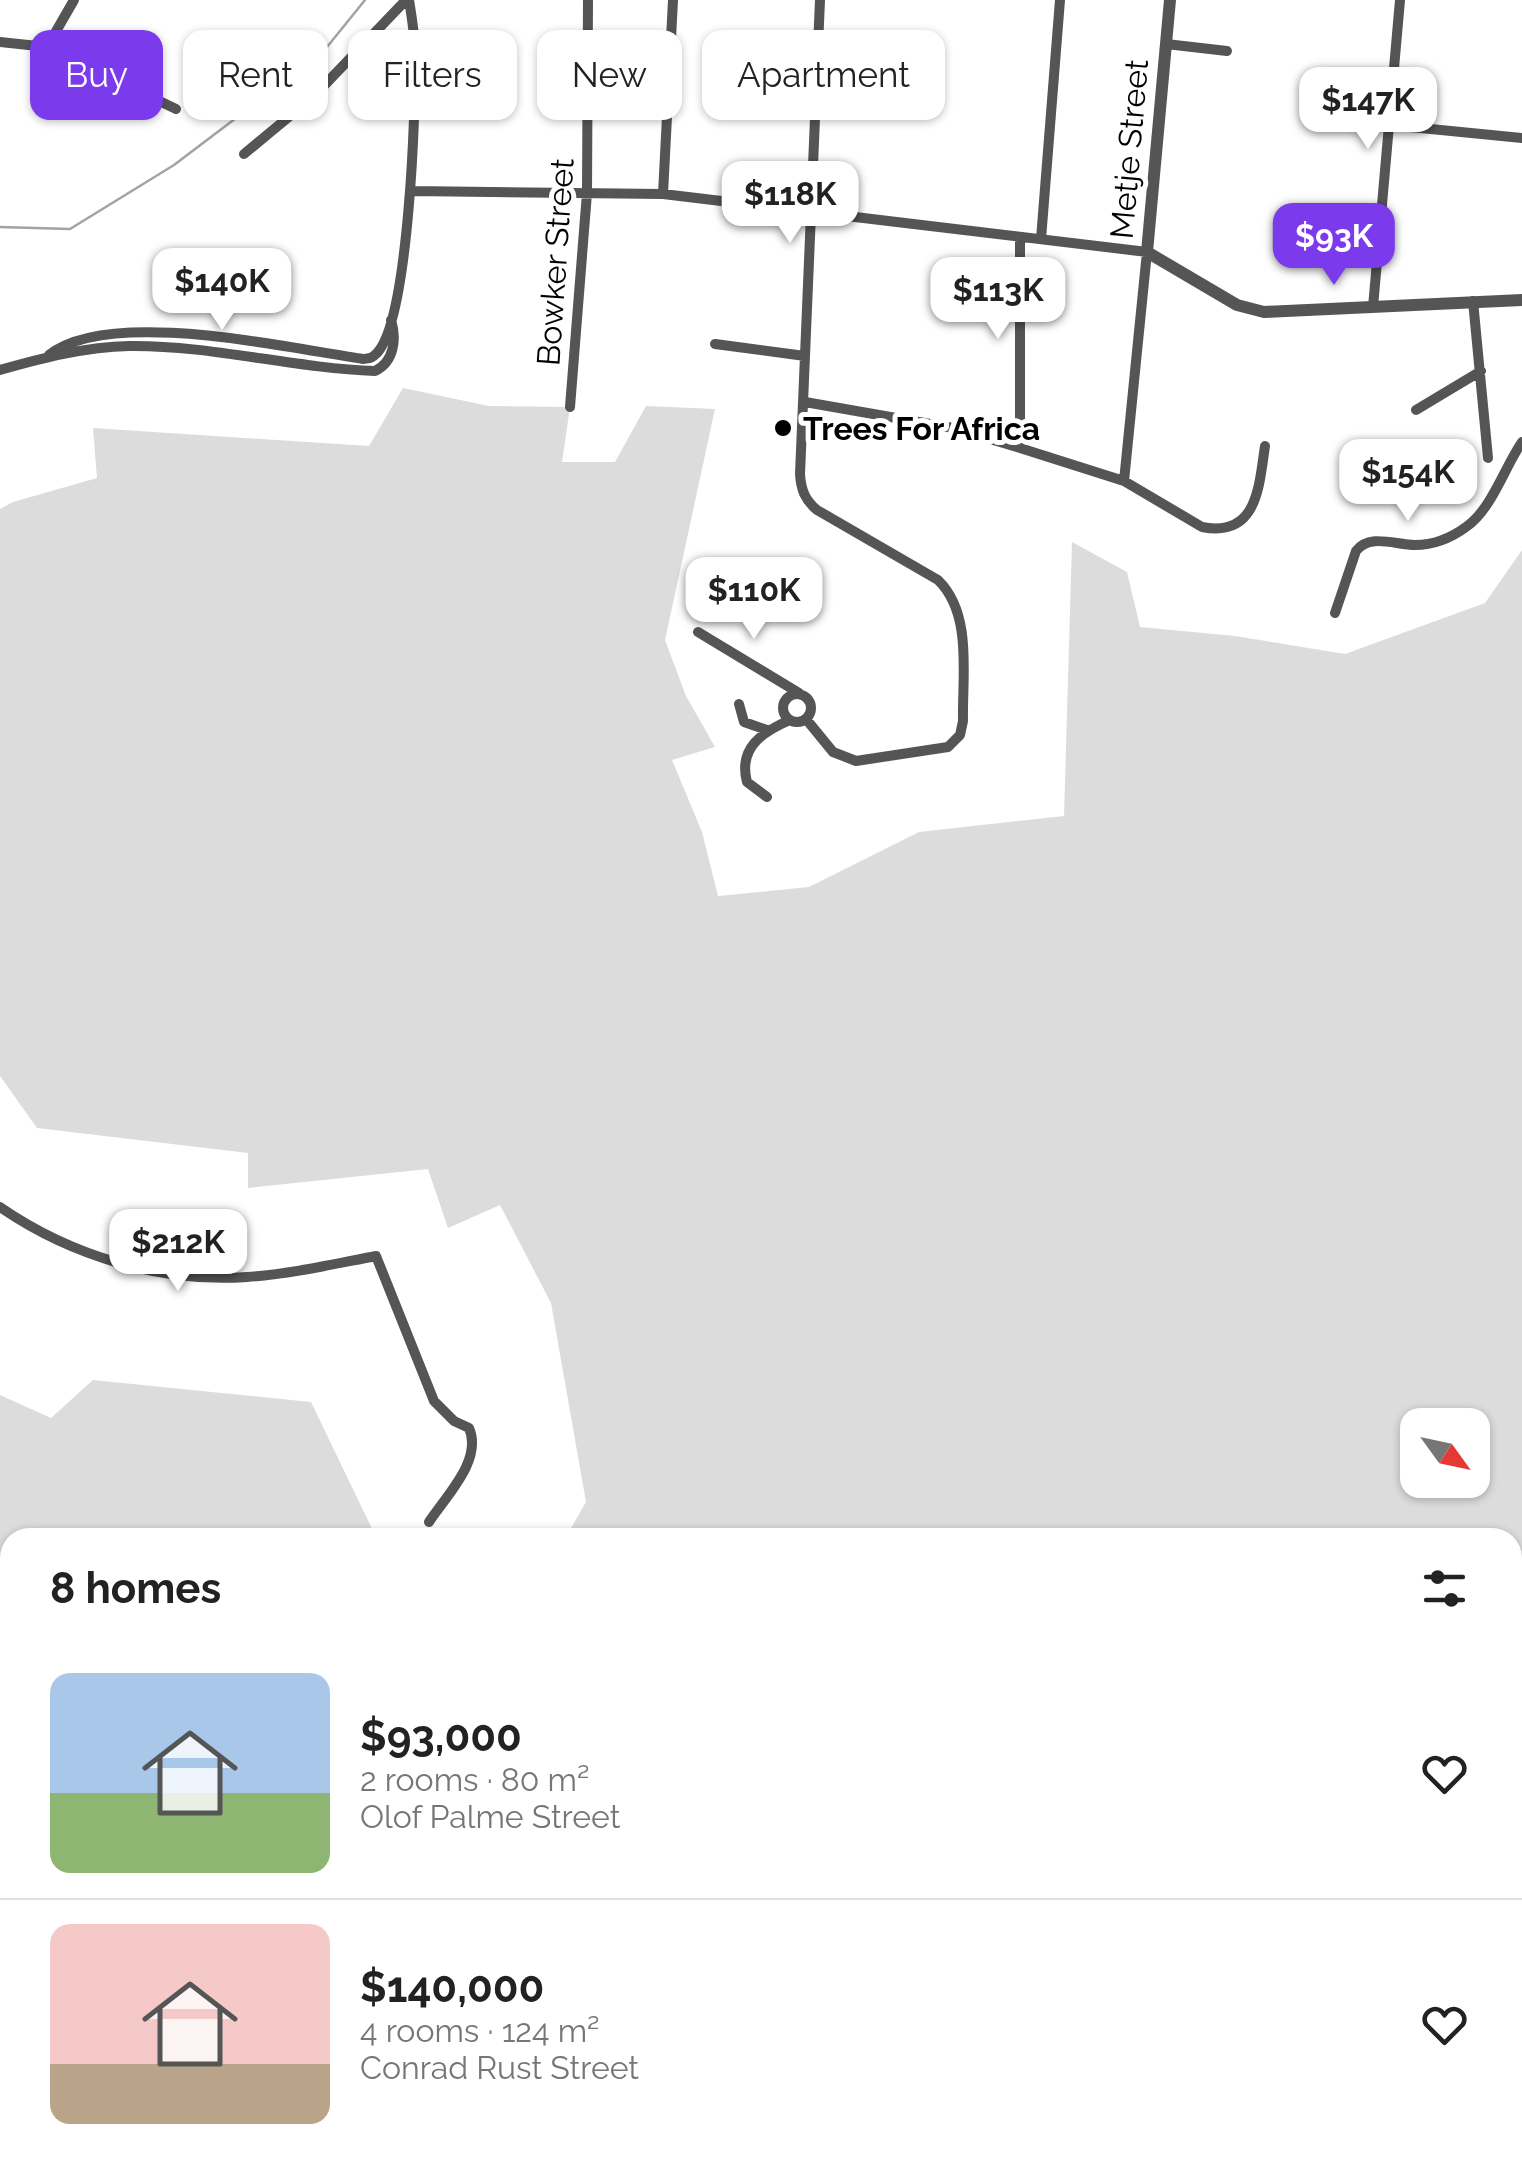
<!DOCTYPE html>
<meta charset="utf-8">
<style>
body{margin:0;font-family:Raleway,sans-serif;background:#f6f6f6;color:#222;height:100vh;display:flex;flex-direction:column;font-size:38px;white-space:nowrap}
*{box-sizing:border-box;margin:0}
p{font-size:32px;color:#767676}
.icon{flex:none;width:55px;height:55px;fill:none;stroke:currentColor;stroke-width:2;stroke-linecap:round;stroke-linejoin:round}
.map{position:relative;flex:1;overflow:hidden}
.details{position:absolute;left:0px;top:1528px;width:1522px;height:642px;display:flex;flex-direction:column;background:#fff;border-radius:30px 30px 0 0;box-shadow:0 2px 8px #0004}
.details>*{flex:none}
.top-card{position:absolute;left:30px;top:30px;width:1000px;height:90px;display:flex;gap:20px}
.needle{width:65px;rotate:123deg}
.tools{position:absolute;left:1400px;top:1408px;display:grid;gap:20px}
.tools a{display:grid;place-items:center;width:90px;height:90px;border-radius:20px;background:#fff;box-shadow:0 2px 8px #0004;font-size:50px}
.price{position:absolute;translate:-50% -85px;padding:0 22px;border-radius:20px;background:#fff;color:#222;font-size:32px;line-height:65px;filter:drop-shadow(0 2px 5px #0008)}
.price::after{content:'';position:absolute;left:50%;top:60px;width:30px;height:22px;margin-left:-15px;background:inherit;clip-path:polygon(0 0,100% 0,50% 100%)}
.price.selected{background:#7c3aed;color:#fff}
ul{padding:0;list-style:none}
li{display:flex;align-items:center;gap:30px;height:250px;padding:0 50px}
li+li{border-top:2px solid #e0e0e0}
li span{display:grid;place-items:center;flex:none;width:280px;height:200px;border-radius:20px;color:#555}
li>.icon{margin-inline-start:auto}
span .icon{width:120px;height:120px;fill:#fffc;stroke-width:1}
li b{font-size:42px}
h2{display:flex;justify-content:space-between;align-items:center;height:120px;padding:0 50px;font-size:42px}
.pill{padding:0 35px;border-radius:20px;background:#fff;box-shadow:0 2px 8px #0004;font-size:35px;line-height:90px}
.pill.selected{background:#7c3aed;color:#fff}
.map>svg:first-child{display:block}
.grass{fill:#dcdcdc;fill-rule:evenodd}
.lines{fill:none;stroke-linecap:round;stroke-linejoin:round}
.stream{stroke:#a3a3a3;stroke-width:2.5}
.minor{stroke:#555;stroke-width:10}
.tertiary{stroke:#555;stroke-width:12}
.poi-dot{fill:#000;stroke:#fff;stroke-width:4}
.labels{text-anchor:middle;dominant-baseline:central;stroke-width:10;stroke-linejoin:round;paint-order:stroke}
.street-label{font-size:32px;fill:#000;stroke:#fff}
.poi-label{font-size:32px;font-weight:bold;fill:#000;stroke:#fff;text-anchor:start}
</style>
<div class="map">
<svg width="1522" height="2169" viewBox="0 0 1522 2169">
<rect width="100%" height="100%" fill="#fff"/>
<path class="grass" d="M403 388 489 406 570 407 562 462H615L646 406 715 409 665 640 686 696 715 747 672 760 702 832 718 896 809 887 919 832 1064 816 1072 542 1127 572 1140 627 1235 636 1345 654 1485 603 1522 550V2169H0V1395L51 1418 93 1380 311 1402 376 1537 10 1538V2160H1512V1538L566 1537 586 1502 551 1303 500 1205 448 1228 428 1169 248 1188V1153L37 1128 0 1076V509L13 502 97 478 93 428 369 446ZM1418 1425H1472V1480H1418Z"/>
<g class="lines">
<path class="stream" d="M0 227 70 229 174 165 323 52 365 0"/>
<path class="minor" d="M0 42 47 47 176 109
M1166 44 1227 51
M47 47 74 0
M1390 125 1522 138
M244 154 314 96 406 0
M412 191 663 194 1147 252 1124 481
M663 194 673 0
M1020 237V448
M1041 239 1060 0
M1473 301 1488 458
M1373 307 1400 0
M715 344 805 356
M49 355C109 307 287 348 363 359 370 358 371 359 377 353 409 319 416 108 415 54 415 36 412 18 409 0
M0 370C42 358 85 347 129 346 211 345 292 368 375 371 394 362 397 339 391 320
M805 402 953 428 1020 448 1124 481 1202 527C1258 538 1259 485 1265 446
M570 407 587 193 588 0
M1416 410 1481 371
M1335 613 1356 551C1370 533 1395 545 1415 545 1433 545 1451 538 1466 527 1492 509 1504 468 1522 442
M698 632 799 693
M783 708a14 14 0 1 1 28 0a14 14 0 1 1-28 0Z
M739 704 744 722 767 730
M806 719 833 752 856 761 948 747 960 735 963 721C962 676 973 614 938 580L817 510C805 500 801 490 800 474L820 0
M767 797 747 782C738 748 762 732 790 720
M0 1207C71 1256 161 1283 247 1277 291 1274 334 1264 376 1256L434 1401 454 1421 469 1428C483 1460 446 1496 429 1522"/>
<path class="tertiary" d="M1170 0 1147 252 1237 305 1264 312 1522 300"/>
</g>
<circle class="poi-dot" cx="783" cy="428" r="10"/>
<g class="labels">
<g class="street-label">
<text transform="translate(1129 149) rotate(-85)">Metje Street</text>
<text transform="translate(555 262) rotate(-86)">Bowker Street</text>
</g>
<g class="poi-label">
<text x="803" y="428">Trees For Africa</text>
</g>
</g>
</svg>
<div class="tools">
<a><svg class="needle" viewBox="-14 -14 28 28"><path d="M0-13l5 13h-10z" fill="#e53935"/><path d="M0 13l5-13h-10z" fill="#767676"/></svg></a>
</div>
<b class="price" style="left:1368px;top:152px">$147K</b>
<b class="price" style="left:790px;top:246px">$118K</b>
<b class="price selected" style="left:1334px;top:288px">$93K</b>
<b class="price" style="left:222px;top:333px">$140K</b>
<b class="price" style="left:998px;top:342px">$113K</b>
<b class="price" style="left:1408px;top:524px">$154K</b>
<b class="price" style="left:754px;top:642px">$110K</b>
<b class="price" style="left:178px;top:1294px">$212K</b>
<div class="top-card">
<a class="pill selected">Buy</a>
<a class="pill">Rent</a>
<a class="pill">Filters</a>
<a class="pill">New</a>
<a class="pill">Apartment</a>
</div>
<section class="details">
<h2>8 homes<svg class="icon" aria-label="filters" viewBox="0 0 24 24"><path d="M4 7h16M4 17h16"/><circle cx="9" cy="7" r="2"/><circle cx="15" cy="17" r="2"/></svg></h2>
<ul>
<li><span style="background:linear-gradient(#a9c7e8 60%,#8fb573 0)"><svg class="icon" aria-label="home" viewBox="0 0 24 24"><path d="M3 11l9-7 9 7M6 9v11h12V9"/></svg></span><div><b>$93,000</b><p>2 rooms · 80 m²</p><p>Olof Palme Street</p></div><svg class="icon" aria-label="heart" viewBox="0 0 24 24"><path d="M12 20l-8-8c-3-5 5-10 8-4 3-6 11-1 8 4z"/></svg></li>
<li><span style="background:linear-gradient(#f6c9c9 70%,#b9a48a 0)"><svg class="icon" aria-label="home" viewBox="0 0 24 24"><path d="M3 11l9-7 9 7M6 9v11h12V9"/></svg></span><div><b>$140,000</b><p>4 rooms · 124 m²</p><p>Conrad Rust Street</p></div><svg class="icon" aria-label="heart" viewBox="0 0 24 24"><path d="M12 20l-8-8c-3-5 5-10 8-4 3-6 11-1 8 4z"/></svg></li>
</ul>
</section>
</div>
